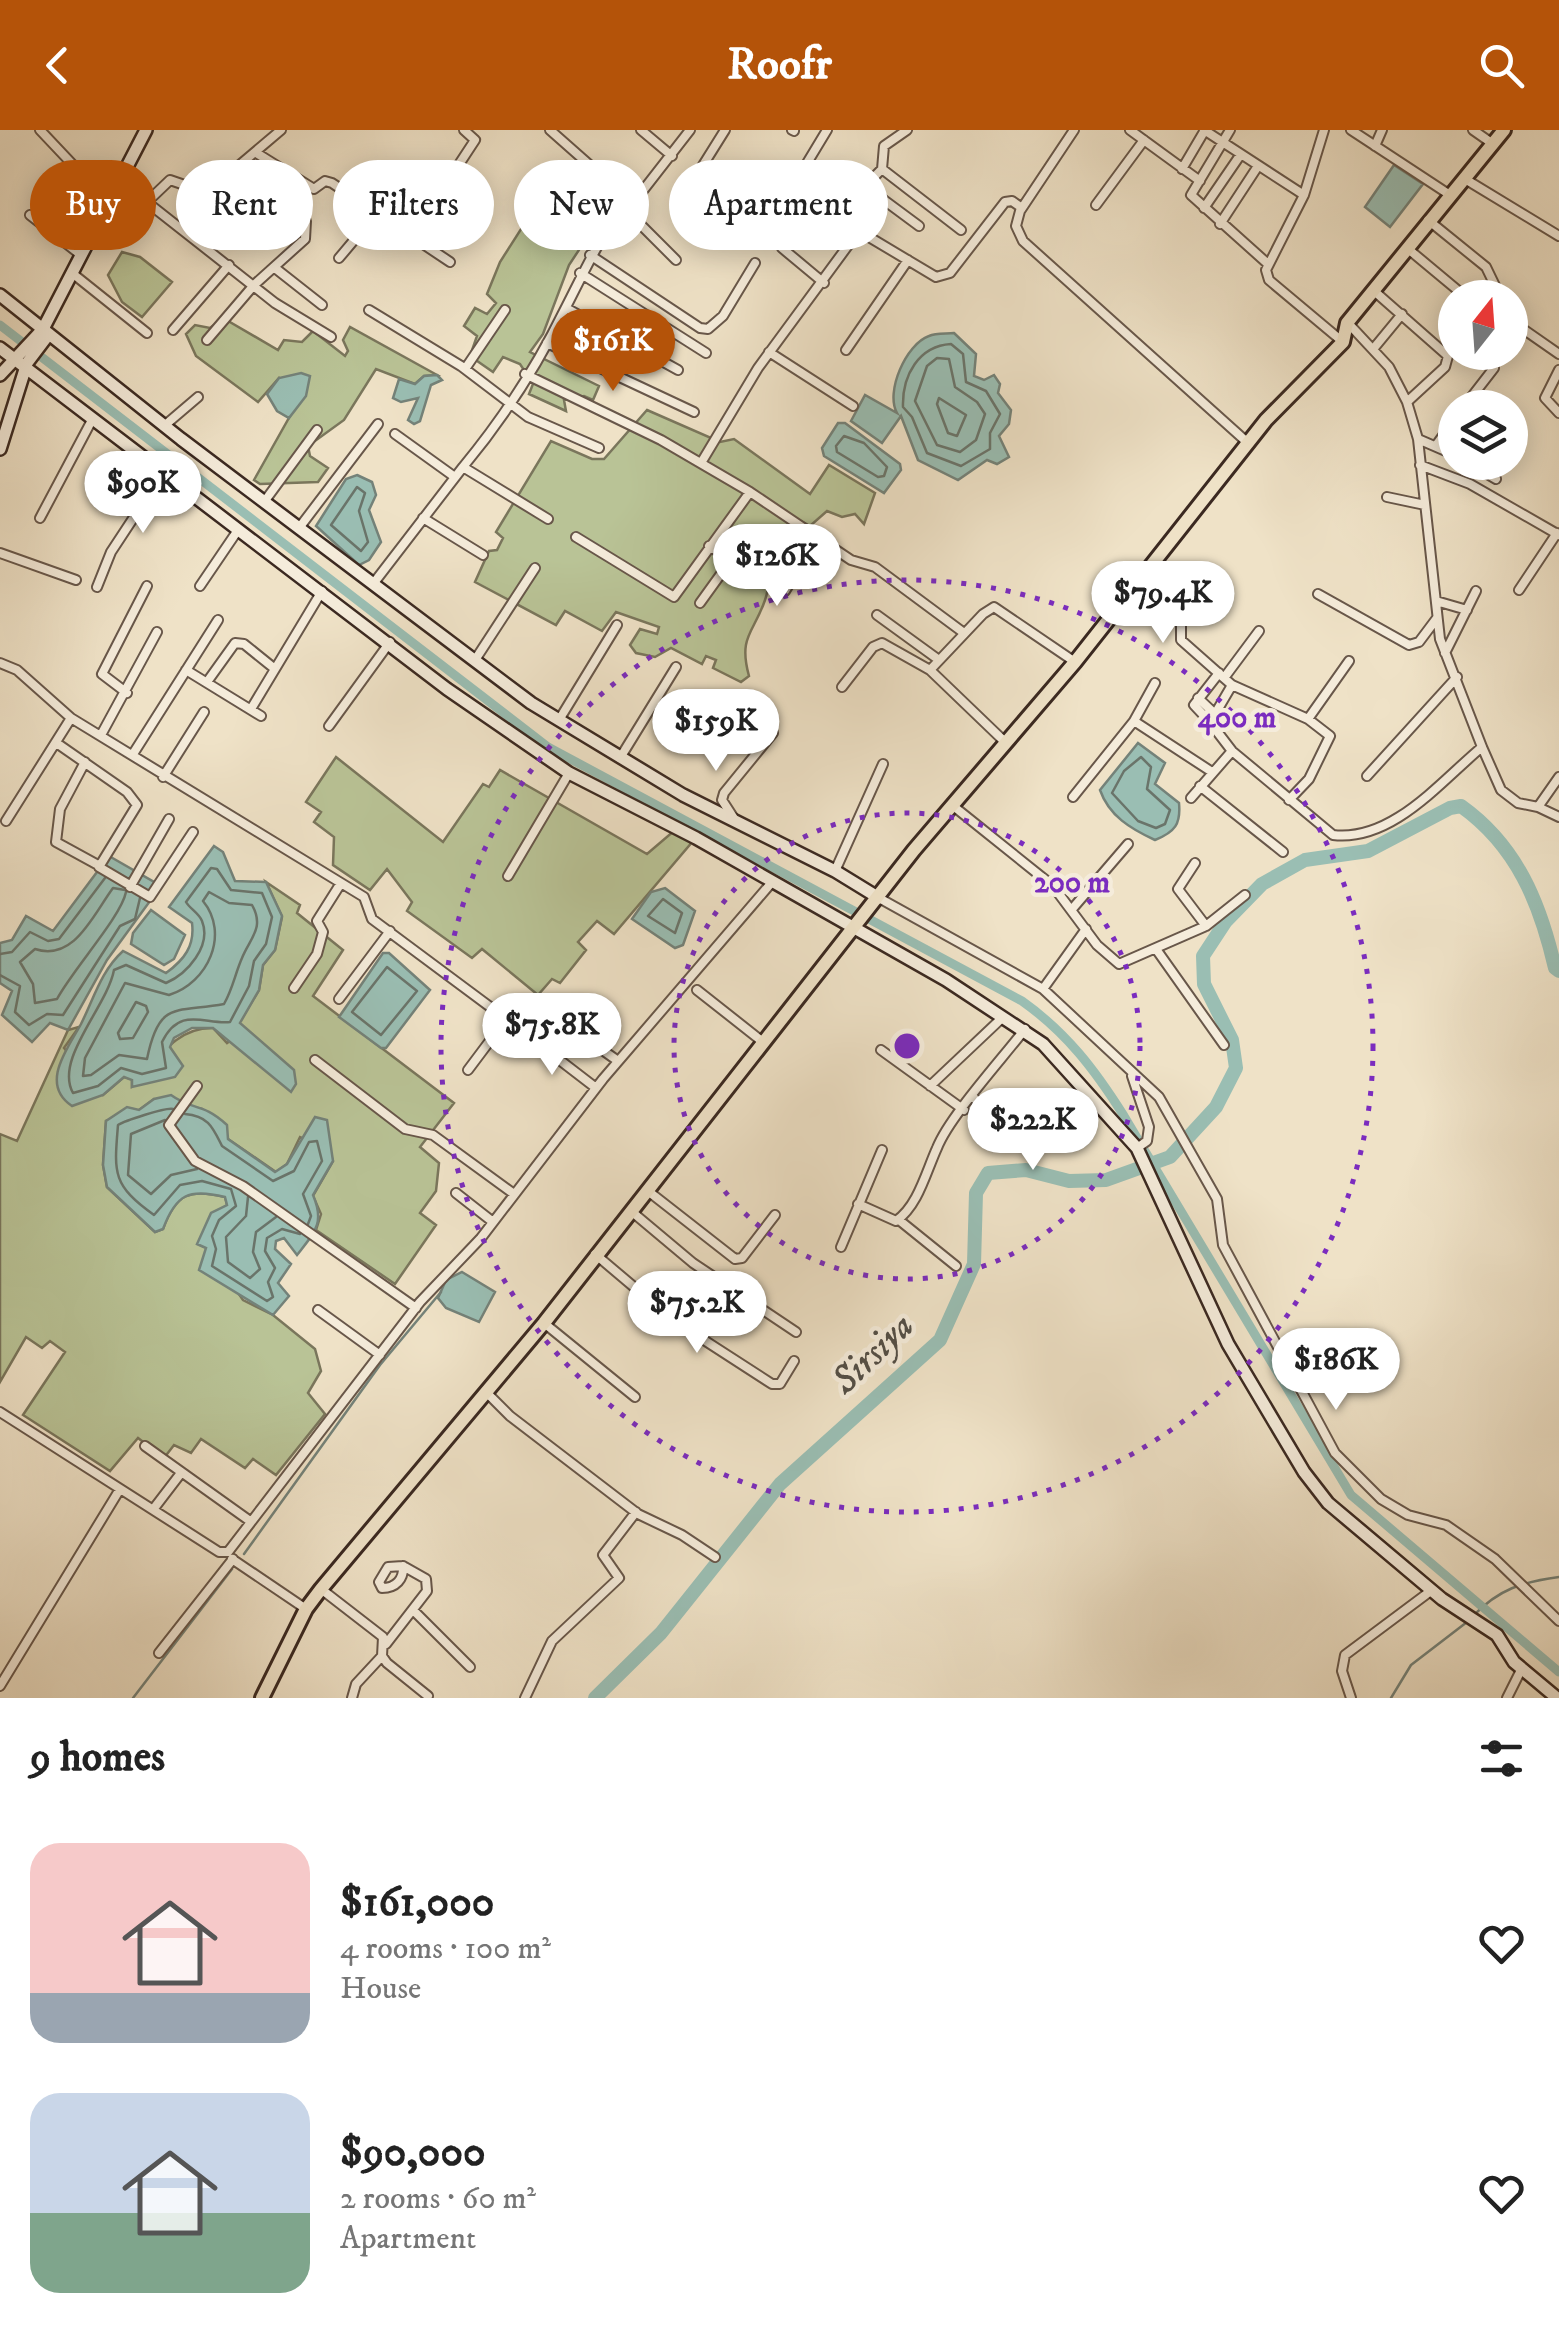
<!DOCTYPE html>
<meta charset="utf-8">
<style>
body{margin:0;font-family:"IM FELL DW Pica",serif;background:#f6f6f6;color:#222;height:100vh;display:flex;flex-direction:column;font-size:38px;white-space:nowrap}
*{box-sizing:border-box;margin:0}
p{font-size:32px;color:#767676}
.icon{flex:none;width:55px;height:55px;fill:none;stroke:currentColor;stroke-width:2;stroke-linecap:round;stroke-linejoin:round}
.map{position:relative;height:1568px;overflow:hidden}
.drawer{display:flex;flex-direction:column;background:#fff;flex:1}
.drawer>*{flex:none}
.hud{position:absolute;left:30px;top:30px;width:1000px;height:90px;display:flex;gap:20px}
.needle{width:65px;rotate:17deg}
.controls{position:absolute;left:1438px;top:150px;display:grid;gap:20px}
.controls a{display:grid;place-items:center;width:90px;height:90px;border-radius:50%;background:#fff;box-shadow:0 5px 25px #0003;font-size:50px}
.price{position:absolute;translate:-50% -85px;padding:0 22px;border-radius:35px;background:#fff;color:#222;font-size:32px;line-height:65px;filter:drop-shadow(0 2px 5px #0008)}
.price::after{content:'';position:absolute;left:50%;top:60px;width:30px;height:22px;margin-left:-15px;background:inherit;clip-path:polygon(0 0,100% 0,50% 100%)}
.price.on{background:#b45309;color:#fff}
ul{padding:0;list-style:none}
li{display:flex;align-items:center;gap:30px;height:250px;padding:0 30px}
li span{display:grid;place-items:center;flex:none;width:280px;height:200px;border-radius:30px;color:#555}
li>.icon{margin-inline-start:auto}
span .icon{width:120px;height:120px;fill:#fffc;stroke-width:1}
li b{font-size:42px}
h2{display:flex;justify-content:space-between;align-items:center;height:120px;padding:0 30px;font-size:42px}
.pill{padding:0 35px;border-radius:45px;background:#fff;box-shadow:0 5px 25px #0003;font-size:35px;line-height:90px}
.pill.on{background:#b45309;color:#fff}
header{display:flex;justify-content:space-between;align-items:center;height:130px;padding:0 30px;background:#b45309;color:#fff;font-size:45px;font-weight:800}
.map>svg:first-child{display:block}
.green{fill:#b9c396;stroke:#7a765c;stroke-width:2.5}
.water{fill:#9abeb3;stroke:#748279;stroke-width:2.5}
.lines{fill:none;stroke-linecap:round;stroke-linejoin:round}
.shore{stroke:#6a746a;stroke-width:2.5}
.stream{stroke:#748279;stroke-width:2.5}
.canal{stroke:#9abeb3;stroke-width:9}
.river{stroke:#9abeb3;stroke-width:14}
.street-casing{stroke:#68574a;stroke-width:12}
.secondary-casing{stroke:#3b2921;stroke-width:16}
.primary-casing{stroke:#3b2921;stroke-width:18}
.street{stroke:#f5ecdb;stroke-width:8}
.secondary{stroke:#f5ecdb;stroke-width:11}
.primary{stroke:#efe2c7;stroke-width:12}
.ring{fill:none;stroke:#7b2cbf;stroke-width:5;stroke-dasharray:5 10}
.labels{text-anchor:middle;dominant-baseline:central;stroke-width:9;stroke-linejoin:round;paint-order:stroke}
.water-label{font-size:38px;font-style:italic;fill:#534e46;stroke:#f5ecdb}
.centre{fill:#7b2cbf;stroke:#f5ecdb;stroke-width:5}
.ring-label{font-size:30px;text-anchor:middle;font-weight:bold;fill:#7b2cbf;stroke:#f5ecdb;stroke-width:9;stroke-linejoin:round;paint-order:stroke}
</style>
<header><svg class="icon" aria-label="back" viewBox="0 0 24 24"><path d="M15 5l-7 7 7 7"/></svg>Roofr<svg class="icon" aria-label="search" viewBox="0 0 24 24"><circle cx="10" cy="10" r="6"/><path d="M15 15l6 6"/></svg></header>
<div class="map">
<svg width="1559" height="1568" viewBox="0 0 1559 1568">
<rect width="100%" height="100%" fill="#efe2c7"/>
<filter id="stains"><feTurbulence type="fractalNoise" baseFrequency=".002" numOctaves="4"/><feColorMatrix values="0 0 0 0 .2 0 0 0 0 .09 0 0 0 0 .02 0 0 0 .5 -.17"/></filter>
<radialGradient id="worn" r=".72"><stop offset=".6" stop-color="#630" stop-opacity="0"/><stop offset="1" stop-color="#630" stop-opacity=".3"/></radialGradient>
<path class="green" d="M582 56 610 73 569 135 543 204 530 222 599 256 593 270 584 266 564 270 566 281 529 264 533 254 520 234 503 227 493 242 470 226 477 206 464 196 475 178 487 184 496 173 487 164 500 132 530 85 555 100Z
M122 122 140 127 172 152 142 187 122 172 108 145Z
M223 188 278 220 284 210 302 212 313 201 345 226 348 221 343 210 350 197 437 245 424 246 415 254 376 239 344 290 308 316 310 326 328 338 318 352 260 354 254 350 299 270 279 248 258 272 196 226 186 204 195 195 210 198Z
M647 280 720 312 734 309 810 364 829 335 875 363 864 394 855 384 842 387 827 381 810 396 797 389 786 403 773 396 755 425 770 437C769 447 769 460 765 470 754 503 738 506 749 546L741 552 713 538 716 530 706 526 702 534 671 518 655 527 636 523 630 515 640 499 657 504 659 497 616 482 602 501 565 481 556 495 475 452 489 421 497 420 503 408 496 402 551 311 592 329H604Z
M336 627 443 712 483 654 489 657 500 640 647 724 675 700 693 711 614 804 597 791 578 812 586 820 560 853 552 849 538 865 482 819 472 828 407 781 412 772 387 739 370 760 333 735 334 707 314 692 321 682 306 672Z
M266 752 300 775 297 783 343 820 313 866 454 973 420 1017 439 1033 436 1061 420 1083 436 1095 395 1154 316 1100 321 1084 313 1066 333 1031 329 1019 300 1007 287 1034 276 1042 228 1009 202 979 154 969 139 980 106 991 103 1035 107 1057 155 1102 163 1099C176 1064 189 1058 225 1067L227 1075 198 1114 207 1118 243 1170 273 1185 315 1219 321 1241 308 1263 325 1284 276 1345 253 1329 245 1338 201 1309 191 1323 174 1315 164 1328 138 1308 110 1341 23 1285 65 1222 50 1211 42 1218 26 1207 0 1252V1004L17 1011 68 900 79 897 64 918 103 965 124 947 132 949V956C157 931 175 897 213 898L227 913 245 900 239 893 259 860 263 835 275 820 282 787Z"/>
<path class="water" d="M1394 35 1423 54 1390 97 1365 77Z
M954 203 976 224 974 246 984 250 994 245 1000 254 998 263 1011 280 1009 294 999 306 1009 327 997 334 987 330 958 350 918 330 901 286 882 313 851 291 865 265 897 283C885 262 906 214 929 206 936 203 947 204 954 203Z
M301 243 310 246 306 266 289 288 277 281 267 264 279 248Z
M437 245 442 250 431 255 420 291 414 294 408 290 418 268 401 272 393 268 399 249 415 254 424 246Z
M838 293H845L900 334 901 340 884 363 824 326 822 318Z
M357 345 372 352 376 365 369 380 381 412 369 430 359 435 316 396 346 349Z
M1138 613 1165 633 1155 654 1179 673C1181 694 1175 702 1155 710 1131 699 1109 686 1100 660Z
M214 716 223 722 235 751 266 752 282 786 275 820 263 835 259 860 240 893 294 940 296 954 291 962 213 898H192L174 908 170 917 183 936 175 947 132 957V950L124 947 103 965 72 976C39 954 68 918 81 894 94 868 101 841 123 821L166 843C184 830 195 816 192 793L169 777Z
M109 726 161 756 107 830 68 900 50 893 32 912 2 885 12 861 0 853V813L12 810 26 786 53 801Z
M665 758 695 781 683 815 675 818 632 789 651 762Z
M151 780 185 805 174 829 164 835 131 814 133 803Z
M383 823H389L430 860 386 918H381L339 887Z
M171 965C193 981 202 972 227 995L228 1009 275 1042 287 1034 315 987 327 990 333 1031 313 1065C325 1093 315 1102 297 1125L284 1108 276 1111 275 1119 291 1134 278 1153 289 1166 273 1185 199 1140 206 1118 197 1114 211 1083 227 1075 225 1067C189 1058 176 1064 163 1099L155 1102 107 1057 103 1035 106 991 127 977 139 980 154 969Z
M462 1142 495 1162 479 1192 446 1178 438 1168 446 1150Z"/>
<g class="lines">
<path class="shore" d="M951 214 963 224 966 252 986 261 1000 284 990 303V319L961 336 927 323 912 287 903 277C902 245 919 216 951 214Z
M937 228 949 229 955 257 977 272 985 284 976 310 960 322 937 315 915 271 927 236Z
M939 268 966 285 957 306 948 303 937 274Z
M844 306 864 313 887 337 884 346 878 347 837 322 836 316Z
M357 357 365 363 359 381 368 412 361 421 331 395Z
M1141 627 1151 637 1147 659 1170 680 1165 694 1156 698 1138 691 1112 663 1124 641Z
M211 738 217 739 231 760 262 763 272 787 266 814 254 831 249 856 230 892C205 895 180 875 162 912L166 938 142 944 121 938 98 956 73 963C54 929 107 877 114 840L126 835 166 853C187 844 212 816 202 791 199 783 190 779 186 772Z
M125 760 113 758C93 785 74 832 35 819L20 832 33 854 35 873 57 869C73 839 121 787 126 762
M209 762 229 773 252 775C265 798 250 808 242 828 235 844 233 858 224 874 175 883 159 870 147 929L119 925 91 945 83 946 85 928 125 853 169 865C208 853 230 804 203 771Z
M663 769 682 783 675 803 648 786Z
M0 824 12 822 30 802 48 811 59 809 105 748
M387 837 417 861 381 905 352 882Z
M0 845 20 856 15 882 29 895 47 884 63 885 120 796 135 789 140 768
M136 872 146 876 148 882 133 908 120 909 118 903Z
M173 979C166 977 124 991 118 995 114 1043 112 1055 154 1085L180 1055 202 1051 231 1059 236 1076 219 1090 212 1106 216 1119 212 1136 267 1171 273 1167 268 1152 275 1138 265 1121 267 1108 282 1099 300 1104
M185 984C209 986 213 998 222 1016L273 1051 294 1041 309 1012 317 1011 322 1031 303 1064 311 1086 308 1094
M165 990 131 1004 128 1045 151 1064 171 1045 197 1039
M248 1067 246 1086 226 1107 228 1132 250 1148 260 1139 253 1122 256 1102 276 1087"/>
<path class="stream" d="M244 1424 380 1235 441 1162
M1473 1486C1499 1459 1522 1452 1559 1447
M133 1568 232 1439
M1391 1568 1411 1535 1467 1492"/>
<path class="canal" d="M0 195 548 617 1022 871C1067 903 1095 940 1124 986L1351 1365 1559 1542"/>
<path class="river" d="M595 1568 661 1503 780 1354 940 1210 974 1134 976 1063 988 1043 1026 1040 1069 1051 1106 1050 1170 1027 1216 977 1236 938 1232 910 1204 854 1203 826 1226 791 1262 754 1305 730 1368 721 1450 678 1461 676C1517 716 1540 773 1555 838L1559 841"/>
<defs>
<path id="street" d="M40 0 108 72
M550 0 593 38 600 47 601 66 627 81 690 0
M641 0 672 26
M792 0 794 1
M1074 0 1020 81 1016 96 1023 111 1248 313
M1130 0 1200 51
M1204 0 1304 65
M1230 0 1191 65 1268 134
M1324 0 1304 65 1266 140 1269 150 1343 212
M1351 0 1450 65
M1473 0 1493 14
M1375 16 1382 0
M258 24 314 59 325 51 332 53 450 132
M705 35 770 71
M236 38 281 0
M882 39 961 100
M1182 39 1205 0
M454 42 475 10 464 0
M798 48 827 0
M1465 49 1559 106
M120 51 275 173 331 207
M865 56 919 96
M811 62 859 101 936 147 950 143 1005 72 1012 71 1022 78
M685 64 725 0
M148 71 170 50 202 61 236 38 306 91 305 109 254 155 207 210
M1096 75 1144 10
M1204 78 1241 24
M627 81 676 130
M30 85 81 125
M1428 90 1486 137 1501 168
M1220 94 1258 36
M782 118 824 153
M1407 118 1467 168
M590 125 700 198 708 199 723 186 755 133
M339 128 376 84
M275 138 322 175
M72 143 147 203
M580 143 706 223
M1373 160 1448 226 1445 237 1407 272
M566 178 678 240
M369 180 461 236 528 287 599 318
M1510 190 1559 224
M1348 193 1389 237 1407 272 1418 309 1440 509 1482 617 1501 660 1518 673 1538 677 1559 647
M173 200 229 135
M547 213 694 282
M1374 218 1402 184
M846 220 908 130
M769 222 853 276
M465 239 505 180
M1559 240 1545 268 1559 283
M525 244 661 310 750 362
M1463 278 1494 238
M164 296 198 267
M395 304 452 345
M1418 309 1455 325
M1437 314 1455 289
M1467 332 1496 349
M701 333 758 238 855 106 864 87 865 56 882 39 884 16 907 0
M1420 335 1470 354 1559 405
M463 337C502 290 537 236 564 181 582 146 597 113 620 80
M1387 367 1425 375
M264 372 317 300
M40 388 92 290
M423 388 483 425
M299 398 378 294
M576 407 674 467 750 362 851 430 875 437 964 503
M709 416 785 461 818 407
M0 423 76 450
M373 454 463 337 548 389
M1136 455 1181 488V510L1224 548
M200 456 238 400
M97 457 111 422 163 343
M1519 460 1557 403
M1318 464 1409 515 1419 512 1437 488
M1436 471 1467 480
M700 473 731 430
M877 485 939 530
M1445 523 1476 461
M475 530 535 438
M0 533 17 540 71 588 364 767 372 789 501 885 498 900 468 940
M186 540 261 586
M930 540 983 484 994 477 1075 532
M207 552 235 513 244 514 275 539
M1155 553 1134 591 1212 642
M1232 555 1308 589 1330 606 1309 649 1289 670
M842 557 873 517 882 513 930 540 1006 613
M127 563 102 544 147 456
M1198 568 1215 584 1209 591 1232 621 1333 705C1392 712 1440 652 1482 617
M251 579 322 461
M1215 584 1232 555 1224 548 1259 501
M1308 589 1349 531
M559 590 617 495
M1209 591 1194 575 1219 543
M329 596 390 512
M101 605 157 502
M58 614 127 662 137 675 99 737 150 767 193 702
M133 624 218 490
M620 628 676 537
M85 632 60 679 56 712 98 735
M1367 646 1457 547
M163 647 204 582
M1200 656 1283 722
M1073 667 1134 591
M1191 668 1232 621
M952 675 1053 756 1097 815 1119 834 1206 796 1245 765
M1538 677 1559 687
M733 687 722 670 724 663 773 603
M6 691 71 588
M1195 733 1178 759 1206 796
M835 741 883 634
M508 746 569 643
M130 757 169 689
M879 768 1043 859 1159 967 1217 1069 1223 1115 1335 1323 1381 1369 1408 1385 1446 1395 1495 1429 1559 1491
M1073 778 1128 714
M1156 819 1224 915
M294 858 317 824 323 802 317 791 341 753
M1043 859 1086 799
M697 860 763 912
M339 869 390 801
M553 885 618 931
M531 908 596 958
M881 920 964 980
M315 930 405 999 433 1005 514 1064
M1132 946 1149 997 1147 1011 1137 1018
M197 956 169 995 195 1031 243 1056 416 1178
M930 956 1003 887
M973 967 1033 1024 1092 967
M648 1061 735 1129 742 1128 775 1085
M456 1063 493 1092
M858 1074 896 1091C918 1076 926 1042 937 1018 949 987 1002 929 1025 899
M631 1081 693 1133 796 1202
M899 1090 956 1136
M841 1117 882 1020
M595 1124 673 1190 772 1254H780L794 1231
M318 1180 380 1225
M544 1193 635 1267
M485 1261 510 1286 638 1384 682 1405 715 1427
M0 1282 219 1422H228L420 1172 481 1108 603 949 773 751
M145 1316 250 1391
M155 1377 181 1343
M232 1429 306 1479
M321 1459 383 1507 382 1526 387 1533 428 1566
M413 1480 470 1537
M386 1514 427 1461 426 1449 403 1436 388 1437 379 1452 382 1458C396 1458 404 1449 403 1436
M159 1523 233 1429
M0 1556 120 1359
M352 1568 356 1554 382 1526
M525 1568 552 1511 619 1448 603 1425 636 1382
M1351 1568 1342 1541 1345 1525 1432 1460
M1507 1568 1522 1538"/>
<path id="secondary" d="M0 165 181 309 531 573 683 665 835 741 879 768
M0 218 447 559 569 643 696 708 946 850 1043 914 1137 1018 1228 1214 1304 1342 1328 1373 1442 1469 1497 1505 1514 1532 1557 1568
M0 245 43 199 146 0
M0 319 27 233 49 204"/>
<path id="primary" d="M262 1568 306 1479 321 1459 544 1193 914 720 1075 532 1266 290 1343 212 1347 193 1504 0"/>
</defs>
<use href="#street" class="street-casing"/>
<use href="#secondary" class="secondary-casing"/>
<use href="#primary" class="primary-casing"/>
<use href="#street" class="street"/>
<use href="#secondary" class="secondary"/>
<use href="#primary" class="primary"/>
</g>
<g class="ring">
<circle cx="907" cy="916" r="233"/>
<circle cx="907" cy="916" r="466"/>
</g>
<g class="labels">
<g class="water-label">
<text transform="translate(873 1224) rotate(-44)">Sirsiya</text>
</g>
</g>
<circle cx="907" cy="916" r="15" class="centre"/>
<g class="ring-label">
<text x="1237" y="597">400 m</text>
<text x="1072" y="762">200 m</text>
</g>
<rect width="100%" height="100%" filter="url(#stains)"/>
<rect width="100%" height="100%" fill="url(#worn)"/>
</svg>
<div class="controls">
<a><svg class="needle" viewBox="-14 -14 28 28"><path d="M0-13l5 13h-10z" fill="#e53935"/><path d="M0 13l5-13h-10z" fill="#767676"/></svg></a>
<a><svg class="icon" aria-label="layers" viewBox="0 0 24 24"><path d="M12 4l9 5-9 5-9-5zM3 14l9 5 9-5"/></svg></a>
</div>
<b class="price on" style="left:613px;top:264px">$161K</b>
<b class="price" style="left:143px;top:406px">$90K</b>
<b class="price" style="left:777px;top:479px">$126K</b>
<b class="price" style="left:1163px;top:516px">$79.4K</b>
<b class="price" style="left:716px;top:644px">$159K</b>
<b class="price" style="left:552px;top:948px">$75.8K</b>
<b class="price" style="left:1033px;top:1043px">$222K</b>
<b class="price" style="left:697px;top:1226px">$75.2K</b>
<b class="price" style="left:1336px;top:1283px">$186K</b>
<div class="hud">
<a class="pill on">Buy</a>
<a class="pill">Rent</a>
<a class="pill">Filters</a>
<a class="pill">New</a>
<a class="pill">Apartment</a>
</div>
</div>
<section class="drawer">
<h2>9 homes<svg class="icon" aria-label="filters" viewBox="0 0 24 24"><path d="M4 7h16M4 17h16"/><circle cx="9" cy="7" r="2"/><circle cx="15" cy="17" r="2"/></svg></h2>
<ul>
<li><span style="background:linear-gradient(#f6c9c9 75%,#9aa5b1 0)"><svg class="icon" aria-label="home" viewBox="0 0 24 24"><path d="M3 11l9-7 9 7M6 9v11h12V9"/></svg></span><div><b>$161,000</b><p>4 rooms · 100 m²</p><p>House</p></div><svg class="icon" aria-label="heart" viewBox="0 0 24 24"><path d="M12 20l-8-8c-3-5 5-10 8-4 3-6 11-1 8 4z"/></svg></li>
<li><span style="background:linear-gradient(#c9d6e8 60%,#7fa58c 0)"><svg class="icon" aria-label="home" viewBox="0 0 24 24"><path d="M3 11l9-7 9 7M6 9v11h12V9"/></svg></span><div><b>$90,000</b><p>2 rooms · 60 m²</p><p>Apartment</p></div><svg class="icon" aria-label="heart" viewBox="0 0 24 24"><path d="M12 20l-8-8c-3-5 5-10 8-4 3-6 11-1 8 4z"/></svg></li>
</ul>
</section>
